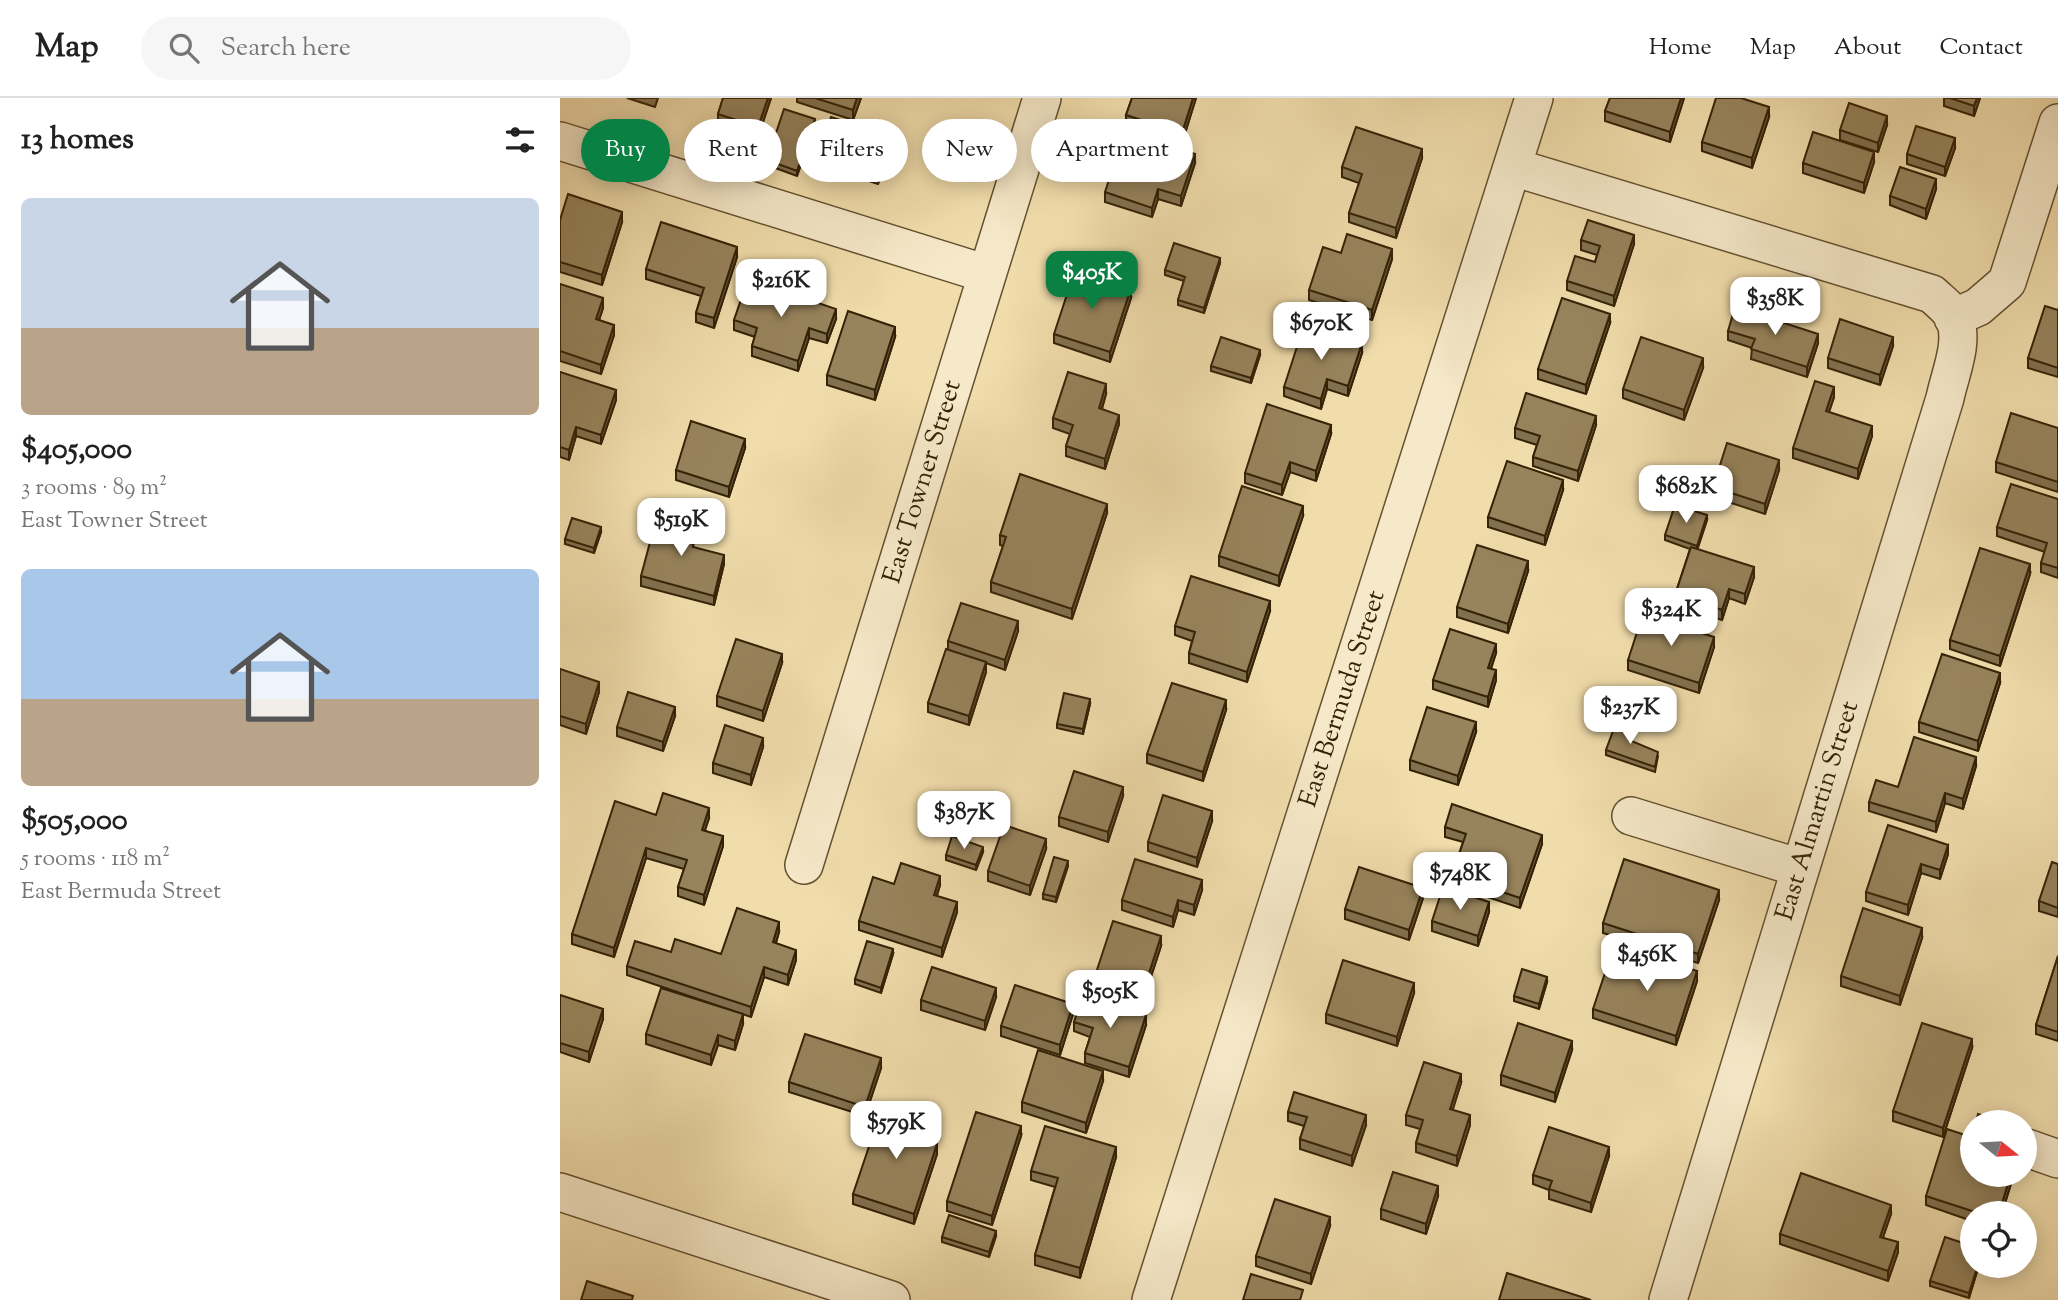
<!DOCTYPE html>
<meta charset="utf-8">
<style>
body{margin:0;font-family:"Sorts Mill Goudy",serif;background:#f6f6f6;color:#222;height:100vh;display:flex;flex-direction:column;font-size:26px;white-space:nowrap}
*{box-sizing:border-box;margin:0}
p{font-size:23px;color:#767676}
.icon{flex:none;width:38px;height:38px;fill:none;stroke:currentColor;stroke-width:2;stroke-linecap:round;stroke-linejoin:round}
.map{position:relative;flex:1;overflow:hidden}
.sheet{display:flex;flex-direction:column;background:#fff;width:560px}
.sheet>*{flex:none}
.guide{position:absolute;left:21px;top:21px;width:665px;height:63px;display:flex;gap:14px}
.needle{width:46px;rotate:108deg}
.buttons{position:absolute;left:1400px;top:1012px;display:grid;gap:14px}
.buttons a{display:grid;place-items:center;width:77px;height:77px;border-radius:50%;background:#fff;box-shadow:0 4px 18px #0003;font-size:35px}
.price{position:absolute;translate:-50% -60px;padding:0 16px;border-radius:14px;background:#fff;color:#222;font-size:23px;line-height:46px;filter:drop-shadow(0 2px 4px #0008)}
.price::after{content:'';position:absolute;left:50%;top:42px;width:21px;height:16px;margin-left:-10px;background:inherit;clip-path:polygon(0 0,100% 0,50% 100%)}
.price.active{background:#0b8043;color:#fff}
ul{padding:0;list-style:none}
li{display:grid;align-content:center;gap:14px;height:371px;padding:0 21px}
li span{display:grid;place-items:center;height:217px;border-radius:10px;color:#555}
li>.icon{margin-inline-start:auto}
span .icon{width:126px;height:126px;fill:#fffc;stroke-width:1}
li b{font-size:30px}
h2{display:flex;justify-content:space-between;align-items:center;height:84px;padding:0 21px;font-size:30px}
.chip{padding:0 24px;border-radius:32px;background:#fff;box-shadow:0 4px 18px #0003;font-size:24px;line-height:63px}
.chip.active{background:#0b8043;color:#fff}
header{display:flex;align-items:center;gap:42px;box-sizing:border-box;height:98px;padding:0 35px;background:#fff;border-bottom:2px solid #e0e0e0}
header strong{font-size:33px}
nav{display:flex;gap:38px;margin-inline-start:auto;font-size:24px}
.search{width:490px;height:63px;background:#f6f6f6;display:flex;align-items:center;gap:18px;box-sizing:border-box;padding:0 24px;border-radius:38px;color:#767676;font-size:26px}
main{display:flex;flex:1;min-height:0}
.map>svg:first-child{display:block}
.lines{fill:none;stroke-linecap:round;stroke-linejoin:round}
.minor-casing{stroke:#645130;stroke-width:40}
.minor{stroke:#f6e9c9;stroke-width:37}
.wall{fill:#82714f;stroke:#352206;stroke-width:2}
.shaded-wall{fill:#6a5c40;stroke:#352206;stroke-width:2}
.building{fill:#97835c;stroke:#352206;stroke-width:2}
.labels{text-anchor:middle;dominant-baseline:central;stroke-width:5;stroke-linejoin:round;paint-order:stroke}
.street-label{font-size:26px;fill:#352206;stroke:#f6e9c9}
</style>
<header>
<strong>Map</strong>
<div class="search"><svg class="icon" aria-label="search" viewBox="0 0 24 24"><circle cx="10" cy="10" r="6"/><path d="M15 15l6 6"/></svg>Search here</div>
<nav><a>Home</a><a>Map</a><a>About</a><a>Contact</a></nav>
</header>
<main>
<section class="sheet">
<h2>13 homes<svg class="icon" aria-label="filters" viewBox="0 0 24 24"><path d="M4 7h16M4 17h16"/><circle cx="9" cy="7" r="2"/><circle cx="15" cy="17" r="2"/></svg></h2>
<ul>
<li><span style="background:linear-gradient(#c9d6e8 60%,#b9a48a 0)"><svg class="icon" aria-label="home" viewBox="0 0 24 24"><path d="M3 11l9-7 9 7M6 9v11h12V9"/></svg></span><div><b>$405,000</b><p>3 rooms · 89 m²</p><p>East Towner Street</p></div></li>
<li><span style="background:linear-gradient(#a9c7e8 60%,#b9a48a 0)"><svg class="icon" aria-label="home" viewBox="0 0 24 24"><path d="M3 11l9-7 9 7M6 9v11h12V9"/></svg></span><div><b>$505,000</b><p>5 rooms · 118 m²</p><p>East Bermuda Street</p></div></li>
</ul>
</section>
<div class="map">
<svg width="1498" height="1202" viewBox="0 0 1498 1202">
<rect width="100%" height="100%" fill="#f1ddac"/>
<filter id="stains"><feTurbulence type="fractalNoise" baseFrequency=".00286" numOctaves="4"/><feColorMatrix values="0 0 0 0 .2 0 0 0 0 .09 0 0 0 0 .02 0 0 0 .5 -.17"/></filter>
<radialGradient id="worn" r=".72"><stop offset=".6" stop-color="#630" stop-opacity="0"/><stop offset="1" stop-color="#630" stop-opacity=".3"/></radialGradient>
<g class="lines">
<defs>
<path id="minor" d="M0 43 427 176
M953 69 1372 196C1380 204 1391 211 1395 222 1404 245 1390 276 1385 300L1108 1202
M1393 220 1418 209 1447 184 1498 25
M1071 718 1240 770
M244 767 482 0
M1467 1050 1498 1061
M0 1094 331 1202
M591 1202 974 0"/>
</defs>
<use href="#minor" class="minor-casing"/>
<use href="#minor" class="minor"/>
</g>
<path class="wall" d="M67 0H98L95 9Z
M163 0H211L198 39 158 26V16Z
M237 0H301L293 22 237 4Z
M572 0H636L622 45 566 27V17Z
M1050 0H1124L1110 44 1045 23V13Z
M1384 0H1420L1414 18 1384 8Z
M1209 19 1192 70 1142 53V44Z
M255 26 237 78 207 67V62Z
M1327 27 1318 54 1280 42V32Z
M330 48 318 86 258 67V57Z
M1395 50 1385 78 1347 66V56Z
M862 60 836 140 789 124V115L799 85 782 79V69Z
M1314 64 1304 95 1243 75V65Z
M635 65 621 108 598 101 592 119 545 104V94Z
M1376 91 1366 121 1330 107V98Z
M0 122 62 124 42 187 0 174Z
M1021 142 1074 146 1054 208 1007 192V183L1035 164 1037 157 1021 152Z
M781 155 832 161 812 222 749 202V192Z
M177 159 154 230 136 224V215L141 198 86 181V171Z
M660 165 644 215 618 207V202L624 183 605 177V172Z
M0 186 43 210 39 222 54 237 41 276 0 263Z
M571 200 550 264 494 245V236Z
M1498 212V279L1468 270V260Z
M276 221 267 245 249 240 238 273 192 258V248L195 239 174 232V222Z
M1050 225 1026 296 978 281V271Z
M1168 233 1258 245 1247 279 1191 261 1192 250 1168 242Z
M335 239 315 302 267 287V277Z
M1333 248 1320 287 1268 270V260Z
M802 255 788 298 767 291 761 311 724 298V289Z
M700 257 691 285 651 273V268Z
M1143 270 1124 322 1063 300V291Z
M0 274 56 302 41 346 16 338 9 362 0 359Z
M546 296 542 311 559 326 545 371 506 358V348L510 336 493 330V320Z
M1274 299 1269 314 1312 338 1298 381 1233 360V350Z
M1036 327 1018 383 973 368V359L977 347 955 340V330Z
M1498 330V394L1436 374V364Z
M771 336 756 383 730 374 722 397 685 385V375Z
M185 350 169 399 116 382V372Z
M1219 372 1205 416 1153 399V389Z
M1003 392 985 447 928 429V419Z
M1498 401V480L1481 474V465L1485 454 1437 438V429Z
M547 415 512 521 431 494V484L443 448 440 447V437Z
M743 418 719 488 659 468V458Z
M1147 422 1137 451 1194 479 1185 506 1169 500 1162 522 1115 507V497L1130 451 1105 442V437Z
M41 434 34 455 5 446V441Z
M135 437 133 449 164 466 154 507 81 488V478Z
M968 473 948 535 897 519V509Z
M1470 476 1440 568 1390 551V542Z
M710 513 687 584 629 565V555L632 543 615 537V528Z
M458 533 445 572 426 565V574L409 627 368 614V605L388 552V543Z
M1154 549 1139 595 1068 572V562Z
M936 555 931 571 936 582 928 609 873 591V582Z
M222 565 203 623 157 608V598Z
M0 571 39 594 26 636 0 627Z
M1440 585 1418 653 1359 634V624Z
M530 606 523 636 497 630V626Z
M666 612 643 683 587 665V656Z
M115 618 103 653 57 638V629Z
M916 634 898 687 850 672V662Z
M1073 635 1070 643 1098 658 1095 674 1046 657V652Z
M203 649 191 687 153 675V665Z
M1416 668 1403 711 1385 705 1376 734 1309 713V704L1338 689Z
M563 698 548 744 499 728V719Z
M96 717 149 720 145 732 163 748 144 807 118 798V789L124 771 86 760 54 859 12 846V836Z
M652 723 637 769 588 753V744Z
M885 729 982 746 960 810 892 787V777L903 744 885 739Z
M1388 747V756L1380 781 1361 775 1348 817 1306 803V794Z
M486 751 470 797 428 783V773Z
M423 754 416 772 386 762V757Z
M1498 766V819L1479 813V803Z
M508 768 496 804 483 801V796Z
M334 786 380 787 377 798 397 814 382 859 299 832V823Z
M642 792 634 817 618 812 613 829 562 812V802Z
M863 800 849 842 785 821V811Z
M1159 802 1138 865 1043 835V825Z
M929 814 918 848 872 833V823Z
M219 834 216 845 236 862 228 887 204 879 191 919 67 877V868L111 854 161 856Z
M1362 840 1340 907 1281 888V878Z
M601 848 581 909 533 894V884Z
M333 856 321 895 295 886V881Z
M1498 858V943L1476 936V927Z
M1071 874 1137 883 1116 947 1033 920V911Z
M987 884 979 911 954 903V898Z
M854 895 837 948 766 925V916Z
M0 897 43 921 29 964 0 954Z
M436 899 425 932 361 912V902Z
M513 916 500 957 441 938V928Z
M514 924 586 927 569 979 525 965V955L530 939 514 933Z
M183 926 175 952 158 947 151 967 86 946V936Z
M1412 950 1383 1039 1333 1023V1013Z
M1012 952 995 1004 941 987V977Z
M321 970 305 1018 229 994V984Z
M543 983 526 1035 462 1014V1004Z
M901 985 892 1012 910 1027 897 1068 856 1054V1045L860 1031 846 1027V1017Z
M728 1014 806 1027 792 1068 740 1051V1041L744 1028 728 1023Z
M363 1026 359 1040 377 1056 354 1126 293 1106V1096Z
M461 1038 432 1127 387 1113V1103Z
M1049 1058 1031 1114 989 1101V1092L973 1086V1077Z
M556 1059 520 1180 475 1167V1157L495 1089 471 1082V1073Z
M1412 1076H1454L1442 1115H1412V1123L1366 1107V1098Z
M878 1098 866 1136 821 1121V1111Z
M1331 1116 1323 1139 1338 1154 1328 1183 1220 1146V1136Z
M770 1128 751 1186 696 1168V1158Z
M436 1138 429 1159 382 1144V1139Z
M1412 1167H1419L1409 1200 1370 1188V1183Z"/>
<path class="shaded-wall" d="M208 0H211L198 39V29Z
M297 0H301L293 22V12Z
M633 0H636L622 45V35Z
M1121 0H1124L1110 44V34Z
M1417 0H1420L1414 18V8Z
M1209 9V19L1192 70V60Z
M1327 18V27L1318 54V45Z
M255 21V26L237 78V73Z
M330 38V48L318 86V76Z
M1395 40V50L1385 78V69Z
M862 51V60L836 140V130Z
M1314 54V64L1304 95V85Z
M635 56V65L621 108V98Z
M1376 81V91L1366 121V111Z
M598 91V101L592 119V110Z
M62 114V124L42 187V177Z
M1074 137V146L1054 208V198Z
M177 149V159L154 230V220Z
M832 151V161L812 222V212Z
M660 160V165L644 215V210Z
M571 190V200L550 264V254Z
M43 200V210L36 231V221Z
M276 211V221L267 245V236Z
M1050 216V225L1026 296V287Z
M54 227V237L41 276V267Z
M335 229V239L315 302V292Z
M249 230V240L238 273V263Z
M1258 236V245L1247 279V269Z
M1333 239V248L1320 287V277Z
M802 245V255L788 298V288Z
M700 252V257L691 285V280Z
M1143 260V270L1124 322V312Z
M767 281V291L761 311V301Z
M546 286V296L539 320V310Z
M1274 289V299L1266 323V313Z
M56 292V302L41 346V337Z
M559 317V326L545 371V361Z
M1036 318V327L1018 383V373Z
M771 327V336L756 383V373Z
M1312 328V338L1298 381V371Z
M16 329V338L9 362V352Z
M185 341V350L169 399V389Z
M1219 362V372L1205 416V406Z
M730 364V374L722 397V387Z
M1003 382V392L985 447V438Z
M547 406V415L512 521V511Z
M743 408V418L719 488V478Z
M1147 417V422L1137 453V448Z
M135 427V437L132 452V443Z
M41 429V434L34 455V450Z
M164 457V466L154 507V498Z
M968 463V473L948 535V526Z
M1470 466V476L1440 568V558Z
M1194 469V479L1185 506V496Z
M1169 491V500L1162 522V512Z
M710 503V513L687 584V574Z
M458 523V533L445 572V562Z
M1154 539V549L1139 595V585Z
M936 546V555L928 579V570Z
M222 556V565L203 623V613Z
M426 564V574L409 627V618Z
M936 572V582L928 609V599Z
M1440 575V585L1418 653V643Z
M39 584V594L26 636V626Z
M530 601V606L523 636V631Z
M666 602V612L643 683V674Z
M115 609V618L103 653V644Z
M916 624V634L898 687V678Z
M203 640V649L191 687V677Z
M1416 659V668L1403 711V701Z
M563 689V698L548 744V734Z
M1385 695V705L1376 734V724Z
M149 710V720L142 741V732Z
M652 713V723L637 769V760Z
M982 737V746L960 810V800Z
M163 738V748L144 807V797Z
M486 741V751L470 797V788Z
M1388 747V756L1380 781V772Z
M423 749V754L416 772V767Z
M86 750V760L54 859V850Z
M508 763V768L496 804V799Z
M1361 766V775L1348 817V807Z
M380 778V787L374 806V797Z
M642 782V792L634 817V807Z
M863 790V800L849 842V832Z
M1159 792V802L1138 865V856Z
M618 802V812L613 829V819Z
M397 804V814L382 859V850Z
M929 804V814L918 848V838Z
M219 824V834L213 854V844Z
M1362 830V840L1340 907V898Z
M601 838V848L581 909V900Z
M333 851V856L321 895V890Z
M236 852V862L228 887V877Z
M204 869V879L191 919V909Z
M1137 873V883L1116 947V938Z
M987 879V884L979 911V906Z
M854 885V895L837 948V939Z
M436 890V899L425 932V923Z
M513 906V916L500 957V947Z
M43 911V921L29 964V954Z
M183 916V926L175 952V943Z
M586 917V927L569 979V969Z
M158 937V947L151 967V957Z
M1412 941V950L1383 1039V1030Z
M1012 943V952L995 1004V995Z
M321 960V970L305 1018V1009Z
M543 973V983L526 1035V1025Z
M901 976V985L890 1021V1011Z
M363 1016V1026L356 1049V1039Z
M806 1017V1027L792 1068V1058Z
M910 1017V1027L897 1068V1058Z
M461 1028V1038L432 1127V1118Z
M377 1046V1056L354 1126V1116Z
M556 1049V1059L520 1180V1170Z
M1049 1049V1058L1031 1114V1105Z
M1451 1076H1454L1442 1115H1439Z
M878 1088V1098L866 1136V1126Z
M1331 1107V1116L1320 1148V1139Z
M770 1119V1128L751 1186V1176Z
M436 1133V1138L429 1159V1154Z
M1338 1144V1154L1328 1183V1173Z
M1418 1167H1419L1409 1200V1195Z"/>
<path class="building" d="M163 0H208L198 29 158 16Z
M255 0H297L293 12Z
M572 0H633L622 35 566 17Z
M1050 0H1121L1110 34 1045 13Z
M1156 0H1181L1209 9 1192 60 1142 44Z
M1390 0H1417L1414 8Z
M1289 5 1327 18 1318 45 1280 32Z
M224 11 255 21 237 73 207 62Z
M271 19 330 38 318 76 258 57Z
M1356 28 1395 40 1385 69 1347 56Z
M796 29 862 51 836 130 789 115 802 76 782 69Z
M565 33 635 56 621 98 598 91 592 110 545 94Z
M1253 34 1314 54 1304 85 1243 65Z
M1340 69 1376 81 1366 111 1330 98Z
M8 96 62 114 42 177 0 164V122Z
M1028 122 1074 137 1054 198 1007 183 1015 158 1035 164 1040 148 1021 142Z
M101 124 177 149 154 220 136 215 144 190 86 171Z
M787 136 832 151 812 212 749 192 763 149 781 155Z
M614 145 660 160 644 210 618 202 625 179 605 172Z
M515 172 571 190 550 254 494 236Z
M188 181 276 211 267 236 249 230 238 263 192 248 197 230 174 222Z
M0 186 43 200 36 221 54 227 41 267 0 253Z
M1002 200 1050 216 1026 287 978 271Z
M1485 208 1498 212V270L1468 260Z
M1175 209 1258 236 1247 269 1191 251 1195 241 1168 233Z
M288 213 335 229 315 292 267 277Z
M1280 221 1333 239 1320 277 1268 260Z
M744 227 802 245 788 288 767 281 761 301 724 289Z
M661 239 700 252 691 280 651 268Z
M1081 239 1143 260 1124 312 1063 291Z
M0 274 56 292 41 337 16 329 9 352 0 349Z
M508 274 546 286 539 310 559 317 545 361 506 348 513 327 493 320Z
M1255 283 1274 289 1266 313 1312 328 1298 371 1233 350Z
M966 295 1036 318 1018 373 973 359 980 338 955 330Z
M707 306 771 327 756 373 730 364 722 387 685 375Z
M1451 315 1498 330V384L1436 364Z
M131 323 185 341 169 389 116 372Z
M1167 345 1219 362 1205 406 1153 389Z
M947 363 1003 382 985 438 928 419Z
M460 376 547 406 512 511 431 484 446 439 440 437Z
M1451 386 1498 401V470L1481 465 1487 445 1437 429Z
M682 388 743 408 719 478 659 458Z
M1115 407 1147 417 1137 448 1105 437Z
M97 418 135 427 132 443 133 449 164 457 154 498 81 478Z
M12 420 41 429 34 450 5 441Z
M917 447 968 463 948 526 897 509Z
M1131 449 1194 469 1185 496 1169 491 1162 512 1115 497Z
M1420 450 1470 466 1440 558 1390 542Z
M631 478 710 503 687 574 629 555 635 534 615 528Z
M401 505 458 523 445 562 388 543Z
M1083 516 1154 539 1139 585 1068 562Z
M890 531 936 546 928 570 936 572 928 599 873 582Z
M176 541 222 556 203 613 157 598Z
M386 551 426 564 409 618 368 605Z
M1382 556 1440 575 1418 643 1359 624Z
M0 571 39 584 26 626 0 618Z
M612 585 666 602 643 674 587 656Z
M68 594 115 609 103 644 57 629Z
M504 595 530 601 523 631 497 626Z
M867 609 916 624 898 678 850 662Z
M1056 625 1073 630 1069 642 1098 654 1095 669 1046 652Z
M165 627 203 640 191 677 153 665Z
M1354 639 1416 659 1403 701 1385 695 1376 724 1309 704 1316 682 1338 689Z
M514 673 563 689 548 734 499 719Z
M103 695 149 710 142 732 163 738 144 797 118 789 127 762 86 750 54 850 12 836 55 703 96 717Z
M603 697 652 713 637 760 588 744Z
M892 706 982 737 960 800 892 777 906 736 885 729Z
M444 727 486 741 470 788 428 773Z
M1328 727 1388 747 1380 772 1361 766 1348 807 1306 794Z
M392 738 423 749 416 767 386 757Z
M494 759 508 763 496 799 483 796Z
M575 761 642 782 634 807 618 802 613 819 562 802Z
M1064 761 1159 792 1138 856 1043 825Z
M1492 764 1498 766V810L1479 803Z
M341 765 380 778 374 797 397 804 382 850 299 823 313 779 334 786Z
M799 769 863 790 849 832 785 811Z
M883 789 929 804 918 838 872 823Z
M177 810 219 824 213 844 236 852 228 877 204 869 191 909 67 868 75 843 111 854 115 841 161 856Z
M1303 810 1362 830 1340 898 1281 878Z
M553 823 601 838 581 900 533 884Z
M307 843 333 851 321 890 295 881Z
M1078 854 1137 873 1116 938 1033 911 1048 866 1071 874Z
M1498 858V934L1476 927Z
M783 862 854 885 837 939 766 916Z
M372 869 436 890 425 923 361 902Z
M962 871 987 879 979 906 954 898Z
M455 887 513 906 500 947 441 928Z
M101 890 183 916 175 943 158 937 151 957 86 936Z
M523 896 586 917 569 969 525 955 533 930 514 924Z
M0 897 43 911 29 954 0 945Z
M958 925 1012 943 995 995 941 977Z
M1362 925 1412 941 1383 1030 1333 1013Z
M245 936 321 960 305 1009 229 984Z
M478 952 543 973 526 1025 462 1004Z
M864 964 901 976 890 1011 910 1017 897 1058 856 1045 863 1022 846 1017Z
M734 994 806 1017 792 1058 740 1041 747 1019 728 1014Z
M324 1004 363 1016 356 1039 377 1046 354 1116 293 1096Z
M416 1014 461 1028 432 1118 387 1103Z
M1418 1016 1443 1024H1416Z
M485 1028 556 1049 520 1170 475 1157 498 1080 471 1073Z
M989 1029 1049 1049 1031 1105 989 1091 992 1083 973 1077Z
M1387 1031 1411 1039 1412 1034V1076H1451L1439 1115H1418L1366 1098Z
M833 1074 878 1088 866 1126 821 1111Z
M1241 1075 1331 1107 1320 1139 1338 1144 1328 1173 1220 1136Z
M715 1101 770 1119 751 1176 696 1158Z
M389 1117 436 1133 429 1154 382 1139Z
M1385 1139 1412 1148V1167H1418L1409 1195 1370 1183Z
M947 1175 1031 1202H939Z
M691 1176 743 1192 740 1202H683Z
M27 1183 73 1198 72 1202H21Z"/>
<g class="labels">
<g class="street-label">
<text transform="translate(363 384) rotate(-73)">East Towner Street</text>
<text transform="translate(783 601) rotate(-72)">East Bermuda Street</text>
<text transform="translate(1258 713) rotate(-73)">East Almartin Street</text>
</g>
</g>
<rect width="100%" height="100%" filter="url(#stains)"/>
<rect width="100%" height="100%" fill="url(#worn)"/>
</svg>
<div class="buttons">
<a><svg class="needle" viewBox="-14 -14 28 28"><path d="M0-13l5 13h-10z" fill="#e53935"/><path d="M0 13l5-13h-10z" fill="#767676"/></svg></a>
<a><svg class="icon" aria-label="locate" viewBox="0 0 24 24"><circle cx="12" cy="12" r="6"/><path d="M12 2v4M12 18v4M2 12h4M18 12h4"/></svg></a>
</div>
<b class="price active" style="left:532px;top:213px">$405K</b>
<b class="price" style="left:221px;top:221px">$216K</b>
<b class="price" style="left:1215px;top:239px">$358K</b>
<b class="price" style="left:761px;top:264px">$670K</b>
<b class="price" style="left:1126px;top:427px">$682K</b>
<b class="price" style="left:121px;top:460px">$519K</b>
<b class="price" style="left:1111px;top:550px">$324K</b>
<b class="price" style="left:1070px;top:648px">$237K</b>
<b class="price" style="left:404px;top:753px">$387K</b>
<b class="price" style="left:900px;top:814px">$748K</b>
<b class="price" style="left:1087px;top:895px">$456K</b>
<b class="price" style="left:550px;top:932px">$505K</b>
<b class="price" style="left:336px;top:1063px">$579K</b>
<div class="guide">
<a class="chip active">Buy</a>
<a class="chip">Rent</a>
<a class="chip">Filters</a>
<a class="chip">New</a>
<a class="chip">Apartment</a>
</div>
</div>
</main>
